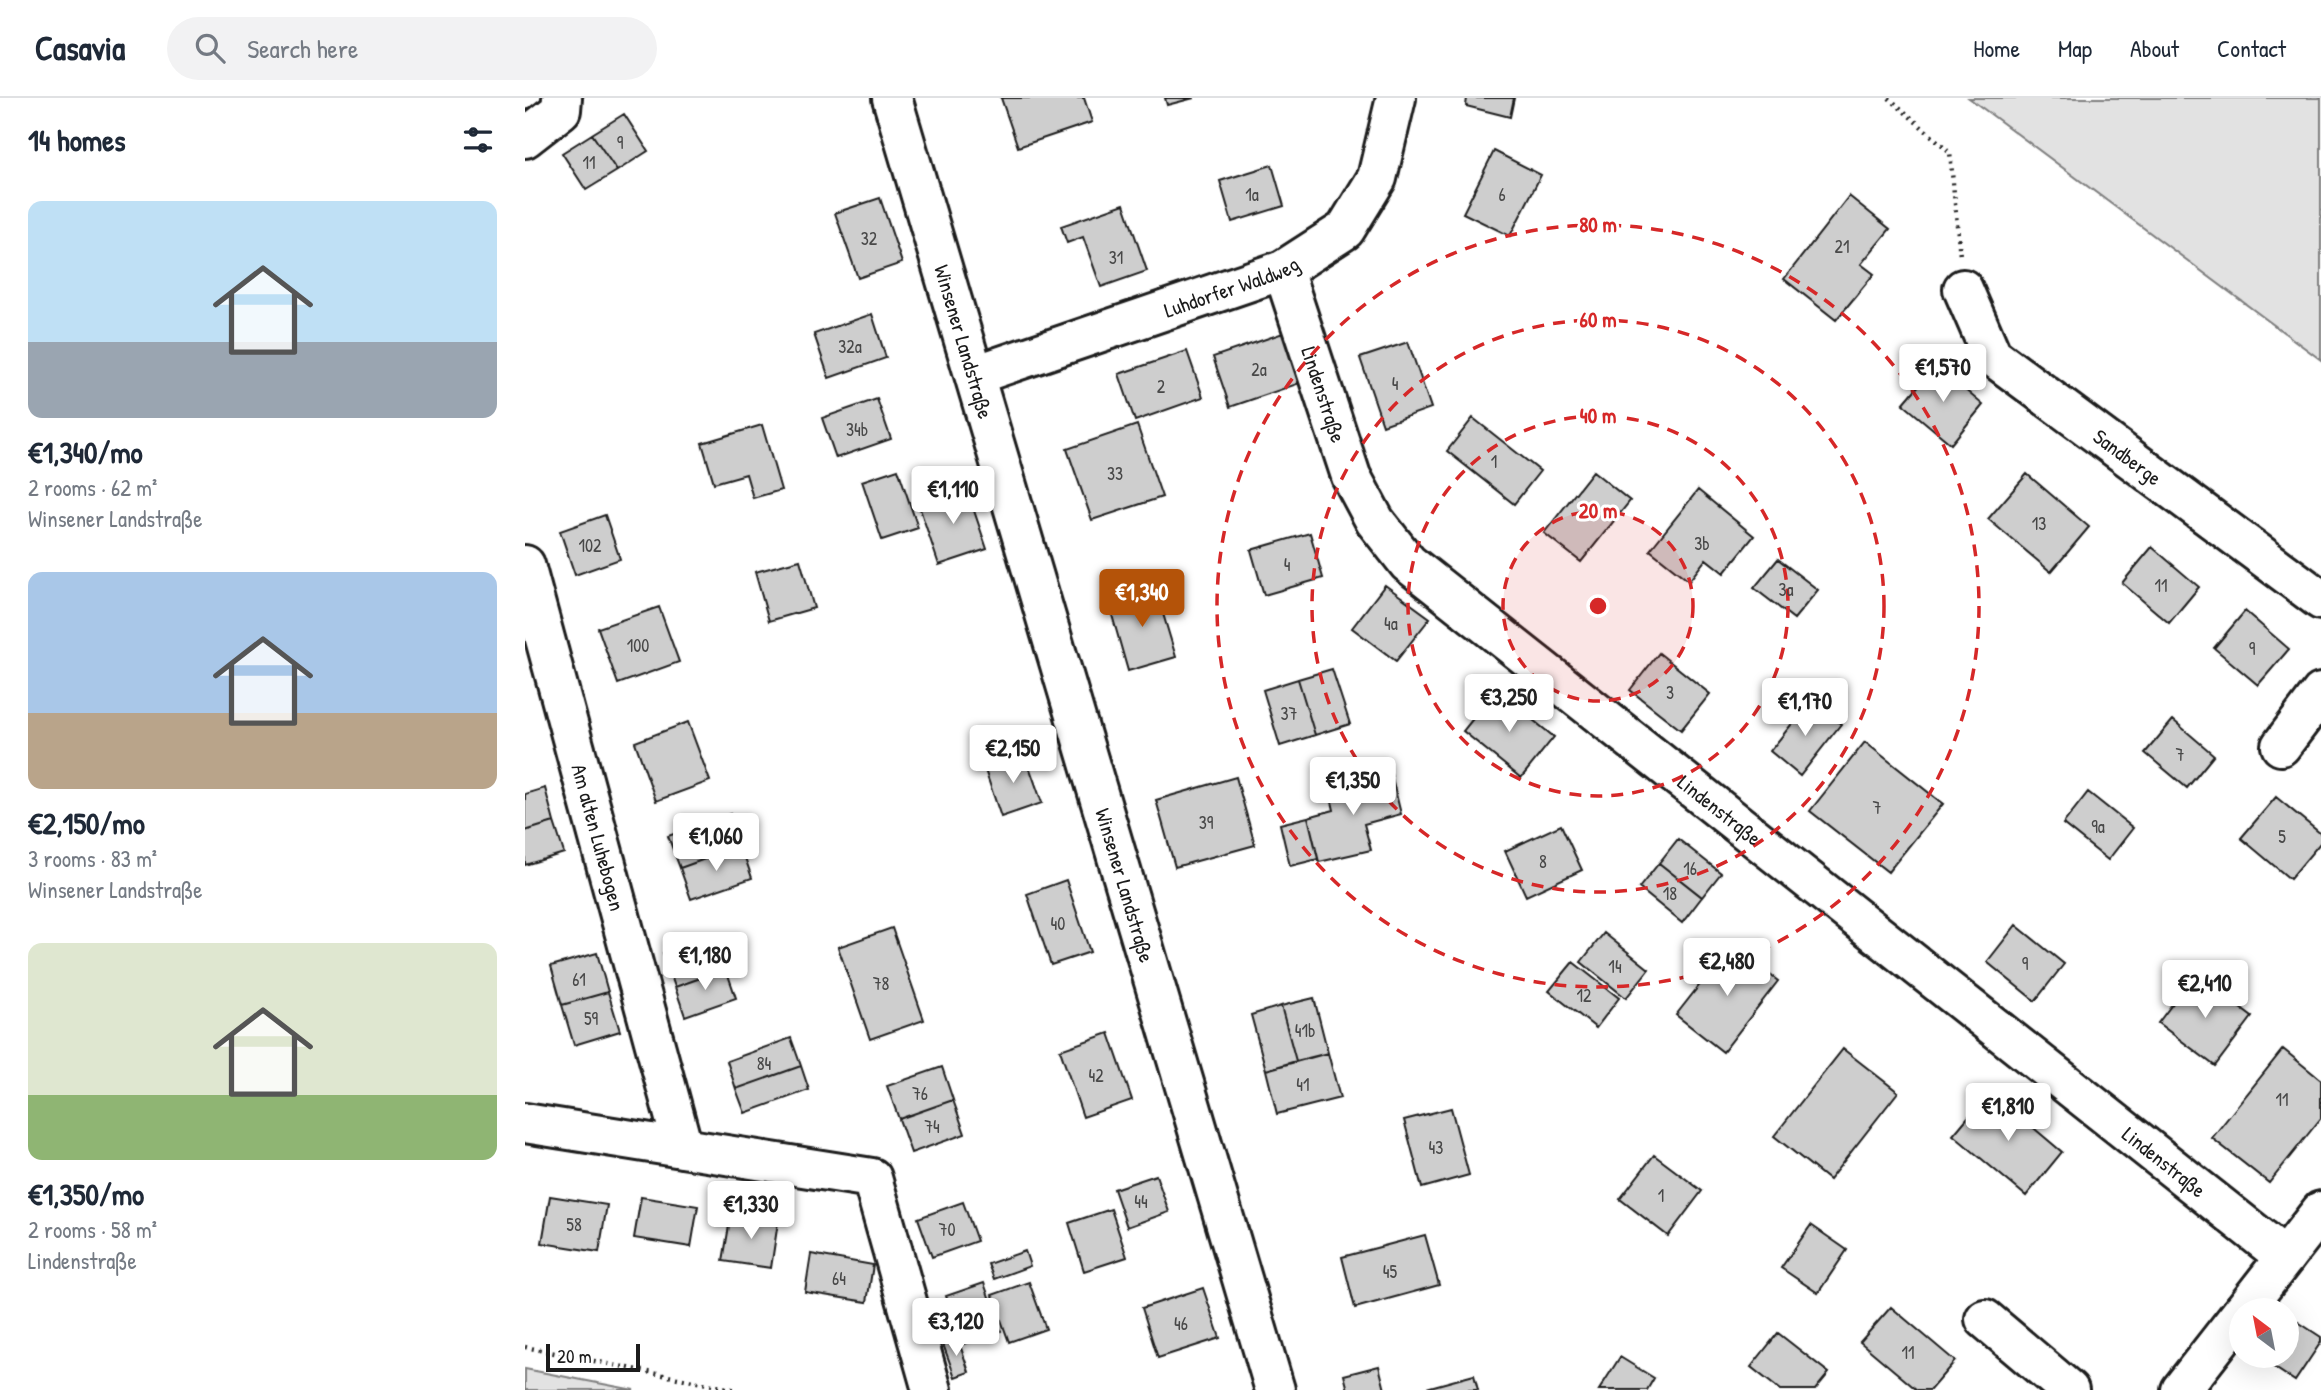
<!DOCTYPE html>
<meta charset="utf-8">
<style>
body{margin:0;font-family:"Patrick Hand",sans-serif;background:#f2f2f3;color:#1f2937;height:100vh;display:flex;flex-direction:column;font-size:26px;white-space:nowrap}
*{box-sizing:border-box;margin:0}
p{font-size:23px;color:#747a83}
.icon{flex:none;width:38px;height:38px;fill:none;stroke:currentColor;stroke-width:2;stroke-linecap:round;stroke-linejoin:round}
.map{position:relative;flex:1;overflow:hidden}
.panel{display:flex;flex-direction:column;background:#fff;width:525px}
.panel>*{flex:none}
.needle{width:46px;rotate:328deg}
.fabs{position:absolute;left:1704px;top:1200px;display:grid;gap:14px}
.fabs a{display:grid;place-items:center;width:70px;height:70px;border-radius:50%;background:#fff;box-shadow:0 7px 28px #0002;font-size:35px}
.scale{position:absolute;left:21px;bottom:18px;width:94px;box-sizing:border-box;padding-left:7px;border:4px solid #1c1c1c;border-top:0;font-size:19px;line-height:24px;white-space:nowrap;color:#1c1c1c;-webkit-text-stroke:5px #fff;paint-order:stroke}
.price{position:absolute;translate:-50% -60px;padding:0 16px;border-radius:7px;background:#fff;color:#222;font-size:23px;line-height:46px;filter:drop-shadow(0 2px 4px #0008)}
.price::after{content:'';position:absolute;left:50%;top:42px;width:21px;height:16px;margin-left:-10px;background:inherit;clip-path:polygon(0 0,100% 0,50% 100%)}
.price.on{background:#b45309;color:#fff}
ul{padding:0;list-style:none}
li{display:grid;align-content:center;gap:14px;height:371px;padding:0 28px}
li span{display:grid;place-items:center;height:217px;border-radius:14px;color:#555}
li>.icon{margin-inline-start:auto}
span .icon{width:126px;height:126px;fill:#fffc;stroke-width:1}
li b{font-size:30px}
h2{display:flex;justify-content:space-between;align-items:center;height:84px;padding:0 28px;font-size:30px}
header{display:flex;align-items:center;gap:42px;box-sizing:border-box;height:98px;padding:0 35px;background:#fff;border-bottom:2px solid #e0e1e3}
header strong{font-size:33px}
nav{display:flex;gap:38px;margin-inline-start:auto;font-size:24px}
.search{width:490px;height:63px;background:#f2f2f3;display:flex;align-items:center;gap:18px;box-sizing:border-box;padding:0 24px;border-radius:38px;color:#747a83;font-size:26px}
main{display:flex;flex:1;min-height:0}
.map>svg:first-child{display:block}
.green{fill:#e2e2e2;stroke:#7f7f7f;stroke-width:2}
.building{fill:#cecece;stroke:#1c1c1c;stroke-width:2}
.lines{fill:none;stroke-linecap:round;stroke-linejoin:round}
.minor-casing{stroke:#1c1c1c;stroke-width:44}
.major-casing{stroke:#1c1c1c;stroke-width:44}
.path{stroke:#1c1c1c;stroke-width:4.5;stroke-dasharray:2 5;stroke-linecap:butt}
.minor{stroke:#fff;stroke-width:38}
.major{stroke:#fff;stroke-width:38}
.ring{fill:none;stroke:#d62828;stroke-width:3.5;stroke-dasharray:12 9}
.labels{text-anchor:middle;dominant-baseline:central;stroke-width:6;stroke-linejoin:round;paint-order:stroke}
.number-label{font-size:18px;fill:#484848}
.street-label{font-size:21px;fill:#1c1c1c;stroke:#fff}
.centre{fill:#d62828;stroke:#fff;stroke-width:3.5}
.ring-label{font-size:21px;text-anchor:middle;font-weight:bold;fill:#d62828;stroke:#fff;stroke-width:6;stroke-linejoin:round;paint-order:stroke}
</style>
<header>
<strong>Casavia</strong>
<div class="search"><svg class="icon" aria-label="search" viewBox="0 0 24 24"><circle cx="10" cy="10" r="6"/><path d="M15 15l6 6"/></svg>Search here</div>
<nav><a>Home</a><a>Map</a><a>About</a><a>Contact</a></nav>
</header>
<main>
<section class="panel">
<h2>14 homes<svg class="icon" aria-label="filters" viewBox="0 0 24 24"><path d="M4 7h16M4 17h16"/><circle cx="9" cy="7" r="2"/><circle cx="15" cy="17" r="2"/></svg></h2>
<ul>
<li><span style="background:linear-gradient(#bfe0f5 65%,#9aa5b1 0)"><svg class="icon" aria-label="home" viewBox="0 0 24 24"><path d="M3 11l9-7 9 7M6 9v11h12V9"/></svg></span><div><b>€1,340/mo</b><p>2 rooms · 62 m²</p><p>Winsener Landstraße</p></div></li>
<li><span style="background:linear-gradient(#a9c7e8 65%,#b9a48a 0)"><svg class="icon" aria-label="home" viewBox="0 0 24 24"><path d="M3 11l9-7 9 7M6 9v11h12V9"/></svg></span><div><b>€2,150/mo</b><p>3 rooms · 83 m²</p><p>Winsener Landstraße</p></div></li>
<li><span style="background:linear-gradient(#dfe7d0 70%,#8fb573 0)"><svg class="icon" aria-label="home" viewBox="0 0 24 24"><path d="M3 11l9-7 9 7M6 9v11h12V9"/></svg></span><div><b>€1,350/mo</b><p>2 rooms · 58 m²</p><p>Lindenstraße</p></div></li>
</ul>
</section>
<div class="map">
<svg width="1796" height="1292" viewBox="0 0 1796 1292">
<rect width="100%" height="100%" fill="#fff"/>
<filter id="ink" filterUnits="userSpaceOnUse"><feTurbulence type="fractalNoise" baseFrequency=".0143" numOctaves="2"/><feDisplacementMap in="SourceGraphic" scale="14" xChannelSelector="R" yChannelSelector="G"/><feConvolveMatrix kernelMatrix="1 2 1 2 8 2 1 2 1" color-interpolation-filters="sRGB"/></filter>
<g filter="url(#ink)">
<path class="green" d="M1444 0H1796V262Z
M0 1271 109 1292H0Z"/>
<path class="building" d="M476 0H559L567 24 493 49Z
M640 0H669L642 7Z
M942 0H989L985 19 941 8Z
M99 16 123 53 92 73 67 36Z
M67 36 92 73 61 92 37 55Z
M969 53 1016 77 985 138 938 115Z
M747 67 759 108 707 124 695 83Z
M1324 98 1365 131 1336 166 1349 176 1311 222 1259 181Z
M355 100 377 165 333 180 310 115Z
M599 106 622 173 576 189 558 139 542 145 536 128Z
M347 216 361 260 304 280 289 236Z
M764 233 781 283 705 309 688 259Z
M883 244 906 310 858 327 835 260Z
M662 253 678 299 610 323 594 276Z
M1411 267 1458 307 1426 346 1378 306Z
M352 301 366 341 311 360 297 320Z
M948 320 1015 373 989 406 922 353Z
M237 327 256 392 228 400 221 376 189 385 177 345Z
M612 327 637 399 567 422 542 351Z
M373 371 393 430 357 442 337 383Z
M1068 373 1105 403 1056 464 1019 435Z
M1502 376 1564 429 1526 474 1463 421Z
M441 389 462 451 414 467 393 405Z
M1173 392 1229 438 1199 475 1181 461 1164 483 1125 452Z
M80 417 95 461 50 477 35 433Z
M785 435 798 480 739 497 726 452Z
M1627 449 1674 489 1644 525 1597 485Z
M1253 461 1293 492 1269 521 1229 490Z
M275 462 289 510 244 523 230 474Z
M860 487 905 520 871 563 827 530Z
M630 489 651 559 603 573 583 503Z
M134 509 154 564 93 586 73 530Z
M1720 513 1764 551 1733 587 1689 550Z
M1134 555 1185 596 1156 632 1105 592Z
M807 571 825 626 790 637 773 581Z
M773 581 790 637 755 648 738 592Z
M971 592 1029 639 996 680 938 633Z
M1286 602 1316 626 1275 678 1245 653Z
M1648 622 1689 657 1662 690 1620 655Z
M163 624 185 683 131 703 110 644Z
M1340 644 1418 706 1363 774 1285 713Z
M499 654 517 705 476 719 459 669Z
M866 676 876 716 839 726 846 752 794 764 783 719 809 712 804 691Z
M711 679 730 747 650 769 631 702Z
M20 690 29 724 0 733V696Z
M1563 694 1608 730 1583 762 1538 726Z
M1751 699 1796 736V744L1765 781 1716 740Z
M205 716 216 748 155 770 143 738Z
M783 719 793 761 765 768 755 726Z
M29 724 39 755 0 767V733Z
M1036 727 1057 772 1001 798 980 753Z
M1153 741 1196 775 1177 799 1134 765Z
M216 748 227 780 166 801 155 770Z
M1134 765 1177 799 1157 825 1114 790Z
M541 782 565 854 526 867 502 796Z
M1491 827 1539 866 1510 903 1462 864Z
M367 830 399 922 345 941 313 849Z
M1079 835 1124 871 1101 900 1056 864Z
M190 837 201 871 150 889 138 855Z
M1206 847 1253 883 1198 954 1151 917Z
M72 855 83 894 37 907 26 868Z
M1048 864 1094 900 1071 930 1024 893Z
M201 871 211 900 160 918 150 889Z
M1670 876 1727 919 1690 968 1633 925Z
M83 894 95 933 49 947 37 907Z
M789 900 803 955 771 963 756 908Z
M756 908 771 963 741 972 726 917Z
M584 935 607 1002 558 1019 535 952Z
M266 940 276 968 211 991 202 963Z
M1318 951 1373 994 1304 1082 1249 1038Z
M1758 951 1796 982V1020L1744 1085 1687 1040Z
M803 955 815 1000 752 1016 741 972Z
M276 968 284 992 220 1015 211 991Z
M417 969 428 1002 374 1021 362 988Z
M1465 993 1537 1054 1501 1098 1428 1037Z
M428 1002 440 1036 386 1055 374 1021Z
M926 1010 944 1077 897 1090 879 1022Z
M1129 1057 1177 1093 1143 1138 1095 1101Z
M631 1077 644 1114 602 1129 589 1091Z
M25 1098 82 1107 74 1154 17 1145Z
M116 1099 173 1108 166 1149 109 1140Z
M438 1104 452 1143 407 1159 393 1120Z
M586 1111 602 1159 559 1173 544 1125Z
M206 1116 253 1124 246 1170 198 1163Z
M1286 1127 1322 1152 1293 1195 1256 1170Z
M900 1137 914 1187 830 1210 817 1159Z
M500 1153 505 1168 469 1181 463 1166Z
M286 1156 348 1167 342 1204 280 1194Z
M504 1184 521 1231 484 1244 467 1197Z
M459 1185 476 1233 438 1246 421 1198Z
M678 1190 695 1240 633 1260 617 1210Z
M1366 1209 1430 1263 1405 1292H1392L1335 1244Z
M1767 1220 1796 1239V1244L1770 1283 1738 1262 1741 1258H1762V1226Z
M1253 1235 1304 1275 1290 1292H1255L1226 1269Z
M433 1241 444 1274 430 1279 418 1246Z
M1095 1259 1129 1280 1122 1292H1074Z
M854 1268 860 1292H823L819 1277Z
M949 1277 953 1292H894Z"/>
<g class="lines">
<defs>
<g id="minor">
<path d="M0 40 36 12 37 0"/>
<path id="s1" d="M758 172 826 378 850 423 883 465 1760 1159"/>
<path id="s2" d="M1438 191 1467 258 1796 502"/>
<path id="s3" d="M450 277 758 172 820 132 852 80 871 0"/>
<path id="s4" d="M0 467 158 1050"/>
<path d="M1756 648 1796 595"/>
<path d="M0 1025 347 1080 407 1292"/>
<path d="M1718 1213 1796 1113"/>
<path d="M1460 1221 1544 1292"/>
<path d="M1656 1292 1717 1214"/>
</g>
<g id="major">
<path id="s5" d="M367 0 750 1292"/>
</g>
</defs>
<use href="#minor" class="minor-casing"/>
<use href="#major" class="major-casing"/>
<path class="path" d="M1364 0 1425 54 1435 158
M0 1249 212 1292"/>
<use href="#minor" class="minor"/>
<use href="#major" class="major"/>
</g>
</g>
<circle cx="1073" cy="508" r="95" fill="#d62828" fill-opacity=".12"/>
<g class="ring">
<circle cx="1073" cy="508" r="95"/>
<circle cx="1073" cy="508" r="190"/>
<circle cx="1073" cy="508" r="286"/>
<circle cx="1073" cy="508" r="381"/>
</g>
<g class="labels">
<g class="number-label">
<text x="95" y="44">9</text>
<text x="64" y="64">11</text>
<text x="727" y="96">1a</text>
<text x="977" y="96">6</text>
<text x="344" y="140">32</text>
<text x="1317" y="148">21</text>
<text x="591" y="159">31</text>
<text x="325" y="248">32a</text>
<text x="734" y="271">2a</text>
<text x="870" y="285">4</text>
<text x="636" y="288">2</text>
<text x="332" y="331">34b</text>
<text x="969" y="363">1</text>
<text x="590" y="375">33</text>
<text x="1514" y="425">13</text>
<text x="1177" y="445">3b</text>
<text x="65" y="447">102</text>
<text x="762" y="466">4</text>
<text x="1636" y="487">11</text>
<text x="1261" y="491">3a</text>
<text x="866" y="525">4a</text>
<text x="113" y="547">100</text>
<text x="1727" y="550">9</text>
<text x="1145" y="594">3</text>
<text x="764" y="615">37</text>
<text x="1655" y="656">7</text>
<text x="1352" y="709">7</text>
<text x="681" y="724">39</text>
<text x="1573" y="728">9a</text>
<text x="1757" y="738">5</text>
<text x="1018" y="763">8</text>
<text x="1165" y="770">16</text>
<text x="1145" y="795">18</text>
<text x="533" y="825">40</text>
<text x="1500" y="865">9</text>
<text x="1090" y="868">14</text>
<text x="54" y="881">61</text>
<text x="356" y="885">78</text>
<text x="1059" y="897">12</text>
<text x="66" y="920">59</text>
<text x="780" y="932">41b</text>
<text x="239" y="965">84</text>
<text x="571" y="977">42</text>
<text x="778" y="986">41</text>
<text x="395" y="995">76</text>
<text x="1757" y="1001">11</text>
<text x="407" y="1028">74</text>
<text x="911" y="1049">43</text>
<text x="1136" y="1097">1</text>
<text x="616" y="1103">44</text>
<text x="49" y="1126">58</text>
<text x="422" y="1131">70</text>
<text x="865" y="1173">45</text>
<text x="314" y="1180">64</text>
<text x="656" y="1225">46</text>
<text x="1383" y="1254">11</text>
</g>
<g class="street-label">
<text stroke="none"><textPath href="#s3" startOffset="271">Luhdorfer Waldweg</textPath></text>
<text stroke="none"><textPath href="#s5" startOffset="254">Winsener Landstraße</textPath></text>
<text stroke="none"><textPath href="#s1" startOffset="131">Lindenstraße</textPath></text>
<text stroke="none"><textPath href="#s2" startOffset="242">Sandberge</textPath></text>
<text stroke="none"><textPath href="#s1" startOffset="719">Lindenstraße</textPath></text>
<text stroke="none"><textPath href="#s4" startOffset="282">Am alten Luhebogen</textPath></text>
<text stroke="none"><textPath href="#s5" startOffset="821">Winsener Landstraße</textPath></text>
<text stroke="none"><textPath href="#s1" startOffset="1286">Lindenstraße</textPath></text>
</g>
</g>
<circle cx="1073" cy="508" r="10" class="centre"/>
<g class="ring-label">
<text x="1073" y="134">80 m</text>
<text x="1073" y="229">60 m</text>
<text x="1073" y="325">40 m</text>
<text x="1073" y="420">20 m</text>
</g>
</svg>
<div class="fabs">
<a><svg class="needle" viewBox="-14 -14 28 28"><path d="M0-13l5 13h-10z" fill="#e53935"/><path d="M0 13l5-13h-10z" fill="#747a83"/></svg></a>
</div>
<div class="scale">20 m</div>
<b class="price" style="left:1418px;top:306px">€1,570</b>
<b class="price" style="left:428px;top:428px">€1,110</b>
<b class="price on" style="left:617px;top:531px">€1,340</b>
<b class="price" style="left:984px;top:636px">€3,250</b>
<b class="price" style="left:1280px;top:640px">€1,170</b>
<b class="price" style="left:488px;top:687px">€2,150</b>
<b class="price" style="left:828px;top:719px">€1,350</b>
<b class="price" style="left:191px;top:775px">€1,060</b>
<b class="price" style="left:180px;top:894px">€1,180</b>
<b class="price" style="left:1202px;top:900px">€2,480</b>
<b class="price" style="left:1680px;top:922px">€2,410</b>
<b class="price" style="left:1483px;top:1045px">€1,810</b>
<b class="price" style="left:226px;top:1143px">€1,330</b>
<b class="price" style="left:431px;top:1260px">€3,120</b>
</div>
</main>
